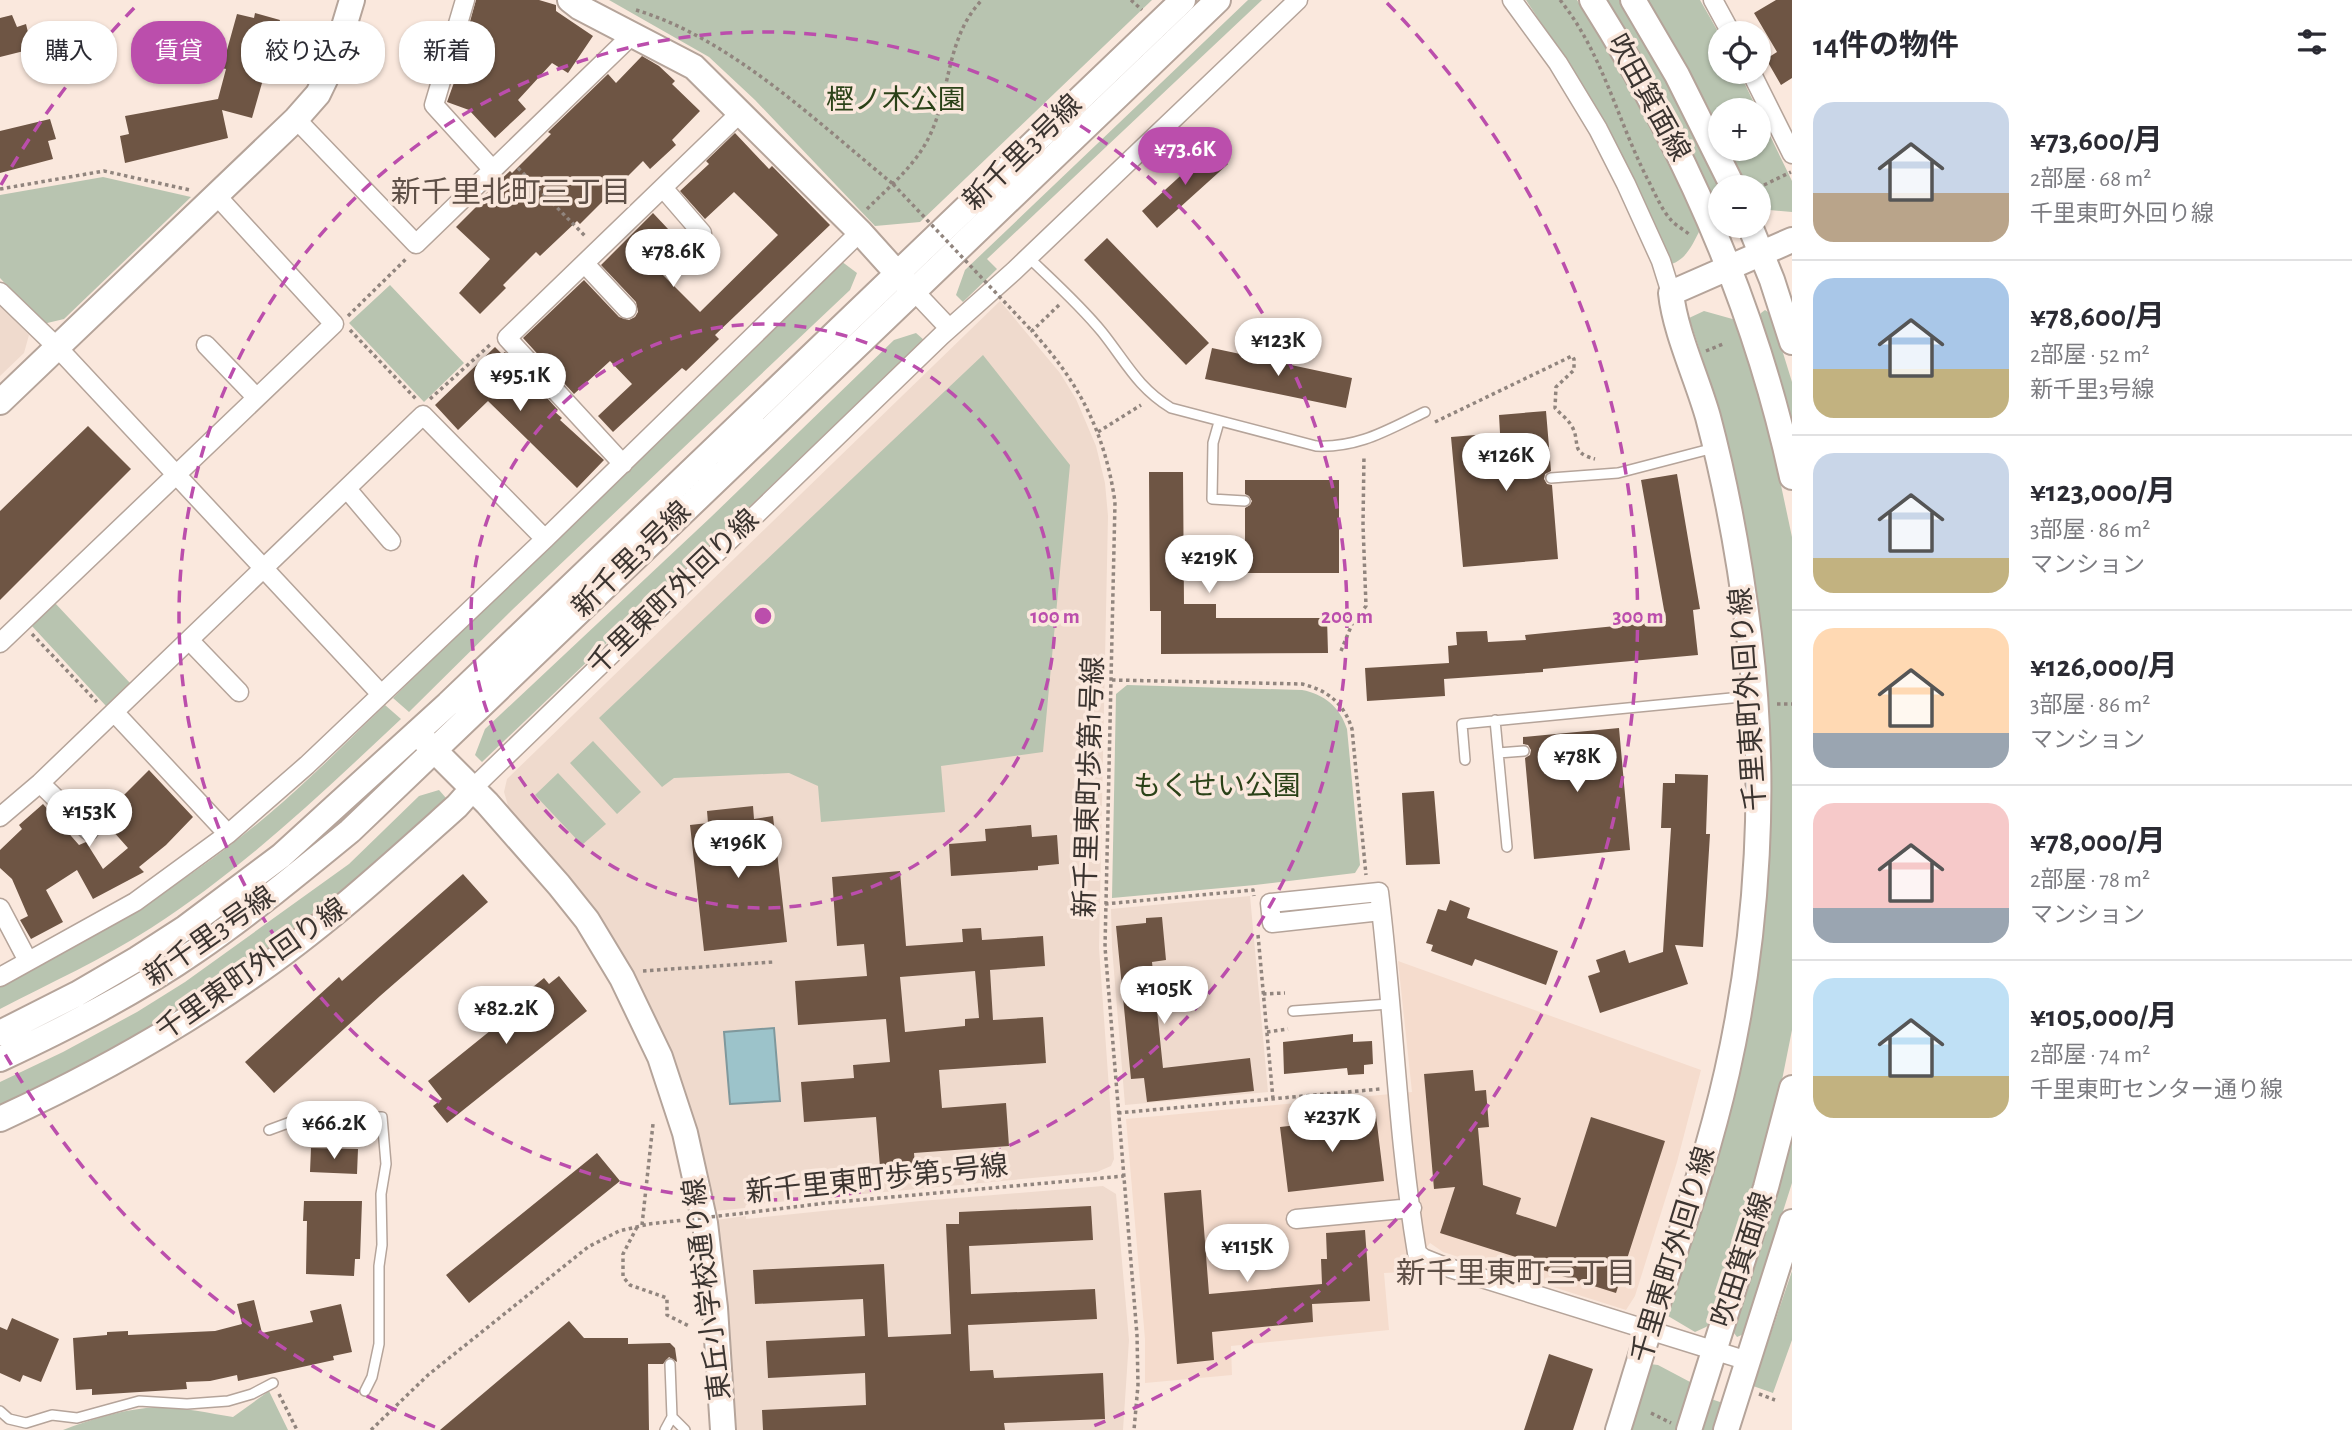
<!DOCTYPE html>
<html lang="ja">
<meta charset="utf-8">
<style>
body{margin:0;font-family:"Alegreya Sans","Noto Sans JP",sans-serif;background:#f7f7f7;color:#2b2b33;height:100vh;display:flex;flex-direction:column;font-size:26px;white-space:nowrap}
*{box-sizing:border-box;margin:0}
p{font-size:23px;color:#7c7c81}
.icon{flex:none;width:38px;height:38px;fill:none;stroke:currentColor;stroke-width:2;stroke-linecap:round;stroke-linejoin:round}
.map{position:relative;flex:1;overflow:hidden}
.panel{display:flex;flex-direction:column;background:#fff;width:560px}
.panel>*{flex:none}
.banner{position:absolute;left:21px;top:21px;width:665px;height:63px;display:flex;gap:14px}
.tools{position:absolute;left:1708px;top:21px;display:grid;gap:14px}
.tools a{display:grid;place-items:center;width:63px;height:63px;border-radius:50%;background:#fff;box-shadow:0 2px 5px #0004;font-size:35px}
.price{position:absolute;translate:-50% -60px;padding:0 16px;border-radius:24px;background:#fff;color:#222;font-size:23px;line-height:46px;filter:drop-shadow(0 2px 4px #0008)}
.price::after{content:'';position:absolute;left:50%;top:42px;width:21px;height:16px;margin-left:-10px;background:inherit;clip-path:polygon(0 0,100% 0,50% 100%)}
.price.current{background:#bb4eac;color:#fff}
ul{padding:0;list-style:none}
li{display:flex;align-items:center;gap:21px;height:175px;padding:0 21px}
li+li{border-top:2px solid #e1e1e2}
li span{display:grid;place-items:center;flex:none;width:196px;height:140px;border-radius:21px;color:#555}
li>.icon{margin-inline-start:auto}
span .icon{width:84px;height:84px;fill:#fffc;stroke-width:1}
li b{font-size:30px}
h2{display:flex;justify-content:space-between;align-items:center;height:84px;padding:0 21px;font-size:30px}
.pill{padding:0 24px;border-radius:28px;background:#fff;box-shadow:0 2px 5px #0004;font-size:24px;line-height:63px}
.pill.current{background:#bb4eac;color:#fff}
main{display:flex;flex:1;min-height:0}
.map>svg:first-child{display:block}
.built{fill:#f5dccd}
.education{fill:#efdacd}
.green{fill:#b8c4b0}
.water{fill:#9cc3ca;stroke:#7f989c;stroke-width:2}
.building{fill:#6e5544;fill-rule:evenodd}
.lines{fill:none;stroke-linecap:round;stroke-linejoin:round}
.lane-casing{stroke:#b5a49a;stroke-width:12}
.street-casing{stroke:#b5a49a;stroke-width:21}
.secondary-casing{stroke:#b5a49a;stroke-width:28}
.path{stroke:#91857e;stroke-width:3.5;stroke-dasharray:3.5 3.5;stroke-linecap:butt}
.lane{stroke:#fff;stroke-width:9}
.street{stroke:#fff;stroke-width:18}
.secondary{stroke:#fff;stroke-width:24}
.path-bridge{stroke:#91857e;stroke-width:3.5;stroke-dasharray:3.5 3.5;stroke-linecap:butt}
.ring{fill:none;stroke:#bb4eac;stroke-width:3.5;stroke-dasharray:12 9}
.labels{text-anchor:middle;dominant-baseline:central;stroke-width:7;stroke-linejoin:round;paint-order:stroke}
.street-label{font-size:28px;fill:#3b3430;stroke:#fae8dd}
.park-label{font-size:28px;fill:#2b4218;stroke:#fae8dd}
.neighbourhood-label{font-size:30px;fill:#5f5047;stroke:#fae8dd}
.centre{fill:#bb4eac;stroke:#fae8dd;stroke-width:3.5}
.ring-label{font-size:21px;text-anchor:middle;font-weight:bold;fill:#bb4eac;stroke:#fae8dd;stroke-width:7;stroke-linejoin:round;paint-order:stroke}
</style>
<main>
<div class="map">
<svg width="1792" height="1430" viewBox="0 0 1792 1430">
<rect width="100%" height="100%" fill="#fae8dd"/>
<path class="built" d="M1398 961 1701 1070 1677 1162 1635 1296 1626 1310 1443 1252 1430 1243 1406 1272 1384 1273 1389 1330 1231 1346 1232 1375 1145 1383V1339L1126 1119 1412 1092Z"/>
<path class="education" d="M1000 301 1060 373 1076 399 1096 446 1105 483 1108 516 1099 948 1114 1159 1111 1166 1097 1172 746 1205 745 1208 714 1211 701 1146 668 1047 598 915 568 876 509 809 504 792 507 779Z
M0 305 29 335 24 353 0 376Z
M1250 896 1268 1092 1125 1105 1112 947 1111 909Z
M1103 1186 1116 1194 1129 1340 1123 1430H737L716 1220 746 1216V1219L920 1201Z"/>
<path class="green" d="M609 0H1152L920 222 875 226 755 100 709 57Z
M1248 0H1262L987 259 997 269 963 302 956 295 965 270Z
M1526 0H1577L1634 91 1664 149 1700 230C1692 245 1686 261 1668 265L1562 55Z
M1606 0H1620L1657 61 1720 187V213L1669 106Z
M1647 0H1700L1720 35V72H1739L1792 181V212L1759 209V187H1747L1729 149H1759V110H1720V130L1701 93Z
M103 177 191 197 64 319 43 324 0 278V195Z
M841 261 857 273 850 290 512 610 409 712 393 698Z
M390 285 464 363 424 402 349 323Z
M1765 310 1771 314 1792 382V425L1760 317 1761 313Z
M1704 311 1736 320 1769 429 1792 537V1030L1777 1105 1761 1166 1712 1322 1706 1327 1695 1332 1668 1316 1667 1313 1700 1217 1738 1076 1762 647C1750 534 1726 425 1689 318Z
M916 333 924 340 482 762 475 755 485 729 711 517 894 340Z
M983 355 1070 465 1043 752 941 766 945 812 821 822 818 786 789 773 674 778 662 787 599 718Z
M55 603 130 683 106 706 31 625Z
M1127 685 1302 690C1324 694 1340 707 1347 729L1360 865 1355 873 1255 885 1112 898 1116 694Z
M385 705 401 719C322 793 243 869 151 928 103 959 50 983 0 1009V986C95 938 188 883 269 814 309 780 347 742 385 705Z
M593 741 641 792 617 814 570 763Z
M391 773 392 775C342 823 291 870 235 911 162 965 81 1008 0 1049V1043Z
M558 773 606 824 582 845 535 795Z
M439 790 446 798C403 837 360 879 315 916 221 991 109 1056 0 1105V1082L63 1052 137 1012 185 982 349 864 419 796Z
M1792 1140V1183L1744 1334 1737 1337 1734 1333 1735 1327Z
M1792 1271V1340L1773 1393 1753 1386Z
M1650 1364 1658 1365 1692 1383 1677 1430H1631Z
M269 1391 288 1430H63C89 1420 118 1411 146 1408 175 1405 205 1413 233 1417Z
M1711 1399 1723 1403 1714 1430H1701Z"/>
<path class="water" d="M774 1028 780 1101 730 1104 724 1032Z"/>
<path class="building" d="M476 0H539L556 5V11L593 36 568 73 552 63 518 100 526 109 495 138 469 110 447 102 460 66 458 65Z
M1776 0H1792V78L1781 85 1766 59 1777 52 1754 13Z
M255 13 280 20 252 118 222 110 228 138 125 163 120 136 129 134 125 116 218 99 226 69 222 68 237 14 254 18Z
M12 15 17 27 26 24 32 49 0 57V18Z
M642 56 659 66 675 81 672 84 700 111 672 140 676 145 650 169 643 161 580 224 577 221 540 256 536 252 503 285 506 288 480 314 459 293 490 259 456 227 482 201 480 199 510 171 512 173 551 134 548 132 608 74 616 83Z
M50 119 56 139 48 141 53 159 0 173V131Z
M735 133 769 169 772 166 830 225 715 335 719 339 686 371 682 368 613 432 598 416 632 384 610 361 574 394 523 338 584 280 619 317 629 320 635 317 638 312 636 302 601 265 653 213 669 230 643 255 700 312 778 235 734 192 705 219 680 191 709 164 706 161Z
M1212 147 1228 164 1157 228 1142 211Z
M1107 238 1209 343 1186 365 1084 260Z
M495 347 502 354 505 352 558 410 555 412 562 418 560 420 604 460 577 488 488 401 458 430 435 405Z
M1212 348 1352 378 1346 408 1205 379Z
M1546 411 1551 471 1545 474 1544 479 1547 484 1552 485 1558 559 1463 567 1451 437 1500 433 1499 415Z
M88 426 131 469 0 600V511Z
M1149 472H1183L1184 604H1216V618H1327L1328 653 1161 654V611H1150Z
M1677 474 1700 609 1693 610 1698 655 1543 669V672L1444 679 1445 696 1367 701 1365 668 1449 663 1448 646 1457 645 1456 632 1487 631 1488 642 1526 640 1525 635 1666 621 1641 480Z
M1245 480H1339V573H1245V508L1250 505 1252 501 1249 496 1245 494Z
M1619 728 1630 850 1534 859 1525 758 1530 755 1531 750 1528 745 1523 744V737Z
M149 770 193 817 166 845 139 867 144 872 93 899 77 870 46 890 63 922 31 939 20 920 28 916 12 879 0 868V850L22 829 19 825 43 804 79 845 86 842 103 869 128 848 96 812 116 794 120 799Z
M1675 774 1708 775 1706 834H1710L1703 947 1675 945 1688 984 1600 1013 1588 976 1600 972 1596 960 1625 950 1629 963 1663 952 1671 828H1661L1663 783H1675Z
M1434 791 1440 864 1406 865 1402 793Z
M753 806 754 819 773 816 787 942 704 951 690 825 708 823 707 811Z
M1031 825 1032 837 1057 835 1059 864 1038 866V870L951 876 949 844 986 841 985 829Z
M900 871 906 946 963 942 962 929 981 928 982 940 1043 936 1045 966 990 970 993 1020 1043 1017 1046 1063 939 1070 942 1108 1006 1103 1009 1146 914 1153 915 1164 880 1167 876 1117 804 1122 801 1082 854 1078 853 1065 890 1062 886 1019 798 1025 795 981 867 976 864 944 837 946 832 877ZM975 971 979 1018 965 1019V1026L905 1032 900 977Z
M463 874 488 902 380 996 274 1093 245 1062 339 977 342 981Z
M1450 900 1470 908 1467 918 1558 951 1546 985 1475 959 1472 966 1431 951 1433 945 1426 943 1438 909 1446 911Z
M1162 917 1166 960 1152 962 1163 1068 1250 1058 1254 1091 1147 1102 1144 1078 1131 1079 1116 926 1146 923V918Z
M559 976 587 1011 447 1123 433 1106 442 1099 428 1081 511 1014 507 1008 544 978 549 984Z
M1353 1034V1042L1372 1041 1373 1064 1364 1065V1074L1348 1075 1347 1068 1284 1074 1283 1042Z
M1473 1070 1475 1091 1486 1090 1489 1127 1478 1128 1483 1185 1521 1198 1516 1214 1556 1227 1591 1117 1665 1141 1616 1293 1543 1270 1544 1266 1440 1233 1455 1187 1434 1189 1424 1074Z
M1376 1116 1384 1181 1288 1192 1280 1127Z
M311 1148 358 1149 357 1174 310 1172Z
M597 1153 620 1181 469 1303 446 1275Z
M1201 1190 1209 1294 1322 1284 1321 1259H1327L1326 1233 1365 1230 1370 1301 1312 1304 1313 1322 1212 1332 1214 1360 1177 1364 1164 1193Z
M304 1201H362L360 1259H355L354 1276 306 1274 307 1221H303Z
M1091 1206 1093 1240 969 1246 971 1294 1095 1289 1097 1319 968 1325 970 1371 993 1370 994 1378 1103 1373 1105 1419 1004 1423 1005 1430H763L762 1410 866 1405 865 1373 768 1378 766 1341 865 1336 863 1299 755 1304 753 1270 884 1264 888 1337 951 1334 946 1224H959V1212Z
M254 1300 262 1333 313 1322 310 1311 341 1304 352 1352 333 1356 334 1360 238 1381 237 1375 210 1381 186 1382 187 1389 92 1395V1389L76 1390 73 1338 107 1335V1332L128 1331V1335L215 1331 242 1324 237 1304Z
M12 1318 59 1339 41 1382 23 1375 20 1382 0 1373V1327L7 1330Z
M569 1321 584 1338H628V1344L670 1343 675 1348 677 1362 669 1357 663 1364H648L649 1430H440Z
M1549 1354 1593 1369 1573 1430H1524Z"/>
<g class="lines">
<defs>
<path id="lane" d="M1028 257C1053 281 1080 305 1102 332 1126 362 1137 387 1171 408L1316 446C1359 448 1387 430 1425 412
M1219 422 1213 443 1212 499 1245 501
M1551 478 1618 473 1714 448
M1495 720 1507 847
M1498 753 1524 751
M1465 760 1462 724 1752 696
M1293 1011 1389 1004
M269 1130 307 1116 382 1117 386 1164 381 1194 382 1245 379 1266V1344L372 1377 365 1391
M670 1364 672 1417 685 1430
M0 1411 9 1419 26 1423 52 1415 77 1418 139 1401 187 1404 228 1401 252 1394 273 1383
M665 1430 672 1417"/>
<path id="street" d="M465 0 434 105 493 170
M1512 0 1558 63 1598 129 1626 184 1661 261 1671 293
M1713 0 1731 33
M1751 72 1792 154
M296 119 416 244 632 35
M664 189 702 233
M585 264 627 309
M914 291 949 328
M0 292 58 348 380 693
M206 345 256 397
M623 464 507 338 740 113
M347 489 391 541
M189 640 239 692
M0 643 334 324 216 195
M114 712 228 834
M40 783 89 831
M473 788 941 336 1014 271 1298 0
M0 817 40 783 423 415 545 539
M0 908 28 961
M1381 911 1272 923 1270 903 1379 892C1394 1012 1397 1134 1417 1253L1423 1258 1443 1266 1748 1361
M0 977 135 902 228 834 307 765 545 539 860 232
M1296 1219 1412 1208"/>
<path id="secondary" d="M570 0 579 7 694 67 860 232 906 283
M1592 0C1685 147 1755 306 1792 477
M1633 0 1677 75 1733 187
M1750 226 1772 280 1792 342
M0 402 296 119 318 94 333 63 352 0
M423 739 487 803 559 885 587 920 622 978 660 1057 685 1133 705 1223 715 1308 723 1430
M0 1033 77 994 137 959 185 928 281 856 448 704 1183 0
M0 1059C68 1027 135 993 197 950 250 913 300 872 350 831L1218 0
M0 1119C87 1079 171 1033 249 978 324 927 390 866 457 806L473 788
M1618 1430C1627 1402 1635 1374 1644 1346 1673 1255 1706 1165 1727 1072 1759 930 1767 779 1749 635 1740 561 1727 489 1708 417 1697 378 1675 332 1671 293L1792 240
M1689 1430 1766 1187 1792 1088
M1726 1430 1792 1222"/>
</defs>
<use href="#lane" class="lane-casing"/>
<use href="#street" class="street-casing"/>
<use href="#secondary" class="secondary-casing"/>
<path class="path" d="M1131 0 1142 10
M1560 0C1602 52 1617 119 1647 178 1654 191 1661 209 1671 220 1676 226 1685 230 1691 236
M636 10C730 38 817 122 893 184
M518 168 586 237
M1764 185 1791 172
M0 189 104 171 190 190
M867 209C890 186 916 165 930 135 951 91 946 37 982 0
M1059 305 1032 331C1079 382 1105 433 1115 502L1105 947 1137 1335 1138 1385 1134 1430
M348 316 407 258
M350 330 417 400
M1706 351 1723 344
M430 399 492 343
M1435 422 1572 356 1574 359V370L1556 387 1555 408C1560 414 1567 418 1571 425 1582 442 1568 452 1595 459
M1098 432 1141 405
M32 634 97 702
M1341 651 1352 624 1366 606 1363 525 1364 455
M1112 680 1302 684C1327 690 1344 703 1352 729L1366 875
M1777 704H1792
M1105 904 1253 890 1254 896
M1258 935 1273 1099
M643 971 774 962
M1263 994 1285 993
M1267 1032 1288 1029
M1118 1113 1380 1089
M745 1213 826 1203 1124 1176
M642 1225 653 1124
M637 1227 623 1254V1277L630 1285 667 1298V1315L689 1326
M279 1394 297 1430
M1759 1394 1775 1400
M1651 1413 1671 1423
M371 1430 428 1375 588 1247 619 1231 649 1224"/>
<use href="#lane" class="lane"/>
<use href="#street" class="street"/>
<use href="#secondary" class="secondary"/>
<path class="path-bridge" d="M893 184 1032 331
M649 1224 745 1213"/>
</g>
<g class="ring">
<circle cx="763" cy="616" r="292"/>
<circle cx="763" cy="616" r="584"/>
<path d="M435 1427A875 875 0 0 1 1 1047M1 185A875 875 0 0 1 139 3M1387 3A875 875 0 0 1 1091 1427"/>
</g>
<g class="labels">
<g class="street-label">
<text transform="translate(1648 98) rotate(61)">吹田箕面線</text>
<text transform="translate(1023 153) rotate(-44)">新千里3号線</text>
<text transform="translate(632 560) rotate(-44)">新千里3号線</text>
<text transform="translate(674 593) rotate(-44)">千里東町外回り線</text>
<text transform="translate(1749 699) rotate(-94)">千里東町外回り線</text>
<text transform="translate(1090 787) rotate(-88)">新千里東町歩第1号線</text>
<text transform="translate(210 937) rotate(-35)">新千里3号線</text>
<text transform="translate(252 970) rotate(-35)">千里東町外回り線</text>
<text transform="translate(877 1180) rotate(-6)">新千里東町歩第5号線</text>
<text transform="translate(1674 1255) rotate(-73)">千里東町外回り線</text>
<text transform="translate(1743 1260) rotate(-72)">吹田箕面線</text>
<text transform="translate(708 1289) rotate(-97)">東丘小学校通り線</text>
</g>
<g class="park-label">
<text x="896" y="101">樫ノ木公園</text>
<text x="1217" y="787">もくせい公園</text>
</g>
<g class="neighbourhood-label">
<text x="511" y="193">新千里北町三丁目</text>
<text x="1516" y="1274">新千里東町三丁目</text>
</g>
</g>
<circle cx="763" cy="616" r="10" class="centre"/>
<g class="ring-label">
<text x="1055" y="623">100 m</text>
<text x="1347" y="623">200 m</text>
<text x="1638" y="623">300 m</text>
</g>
</svg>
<div class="tools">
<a><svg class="icon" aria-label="locate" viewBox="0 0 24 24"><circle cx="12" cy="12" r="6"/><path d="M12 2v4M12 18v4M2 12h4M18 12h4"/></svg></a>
<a>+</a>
<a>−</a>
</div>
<b class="price current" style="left:1185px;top:187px">¥73.6K</b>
<b class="price" style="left:673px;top:289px">¥78.6K</b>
<b class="price" style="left:1278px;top:378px">¥123K</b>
<b class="price" style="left:520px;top:413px">¥95.1K</b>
<b class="price" style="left:1506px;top:493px">¥126K</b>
<b class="price" style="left:1209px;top:595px">¥219K</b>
<b class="price" style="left:1577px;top:794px">¥78K</b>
<b class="price" style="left:89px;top:849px">¥153K</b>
<b class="price" style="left:738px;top:880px">¥196K</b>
<b class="price" style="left:1164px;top:1026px">¥105K</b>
<b class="price" style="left:506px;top:1046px">¥82.2K</b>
<b class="price" style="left:1332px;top:1154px">¥237K</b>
<b class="price" style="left:334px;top:1161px">¥66.2K</b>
<b class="price" style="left:1247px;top:1284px">¥115K</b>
<div class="banner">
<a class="pill">購入</a>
<a class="pill current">賃貸</a>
<a class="pill">絞り込み</a>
<a class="pill">新着</a>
</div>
</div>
<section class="panel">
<h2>14件の物件<svg class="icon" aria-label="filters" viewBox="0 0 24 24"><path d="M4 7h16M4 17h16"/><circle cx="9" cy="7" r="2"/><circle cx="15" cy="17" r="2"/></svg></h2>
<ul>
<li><span style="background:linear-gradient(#c9d6e8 65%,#b9a48a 0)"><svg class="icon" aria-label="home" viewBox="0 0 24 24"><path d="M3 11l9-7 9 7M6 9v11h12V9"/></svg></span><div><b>¥73,600/月</b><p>2部屋 · 68 m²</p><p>千里東町外回り線</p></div></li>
<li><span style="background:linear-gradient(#a9c7e8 65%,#c2b280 0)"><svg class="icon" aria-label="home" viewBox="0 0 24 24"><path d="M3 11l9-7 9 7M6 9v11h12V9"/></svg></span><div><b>¥78,600/月</b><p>2部屋 · 52 m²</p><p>新千里3号線</p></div></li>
<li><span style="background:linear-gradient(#c9d6e8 75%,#c2b280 0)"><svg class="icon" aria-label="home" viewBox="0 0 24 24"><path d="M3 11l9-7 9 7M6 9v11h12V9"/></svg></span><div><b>¥123,000/月</b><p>3部屋 · 86 m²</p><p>マンション</p></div></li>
<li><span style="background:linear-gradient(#ffd9b3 75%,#9aa5b1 0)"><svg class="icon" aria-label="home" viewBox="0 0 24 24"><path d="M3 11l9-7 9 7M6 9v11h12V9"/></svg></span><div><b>¥126,000/月</b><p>3部屋 · 86 m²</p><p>マンション</p></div></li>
<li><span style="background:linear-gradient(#f6c9c9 75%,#9aa5b1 0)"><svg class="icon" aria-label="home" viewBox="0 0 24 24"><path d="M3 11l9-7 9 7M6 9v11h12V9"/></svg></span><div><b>¥78,000/月</b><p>2部屋 · 78 m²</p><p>マンション</p></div></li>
<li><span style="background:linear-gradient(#bfe0f5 70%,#c2b280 0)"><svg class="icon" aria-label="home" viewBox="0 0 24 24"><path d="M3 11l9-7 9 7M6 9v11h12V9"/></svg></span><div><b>¥105,000/月</b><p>2部屋 · 74 m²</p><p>千里東町センター通り線</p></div></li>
</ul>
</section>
</main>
